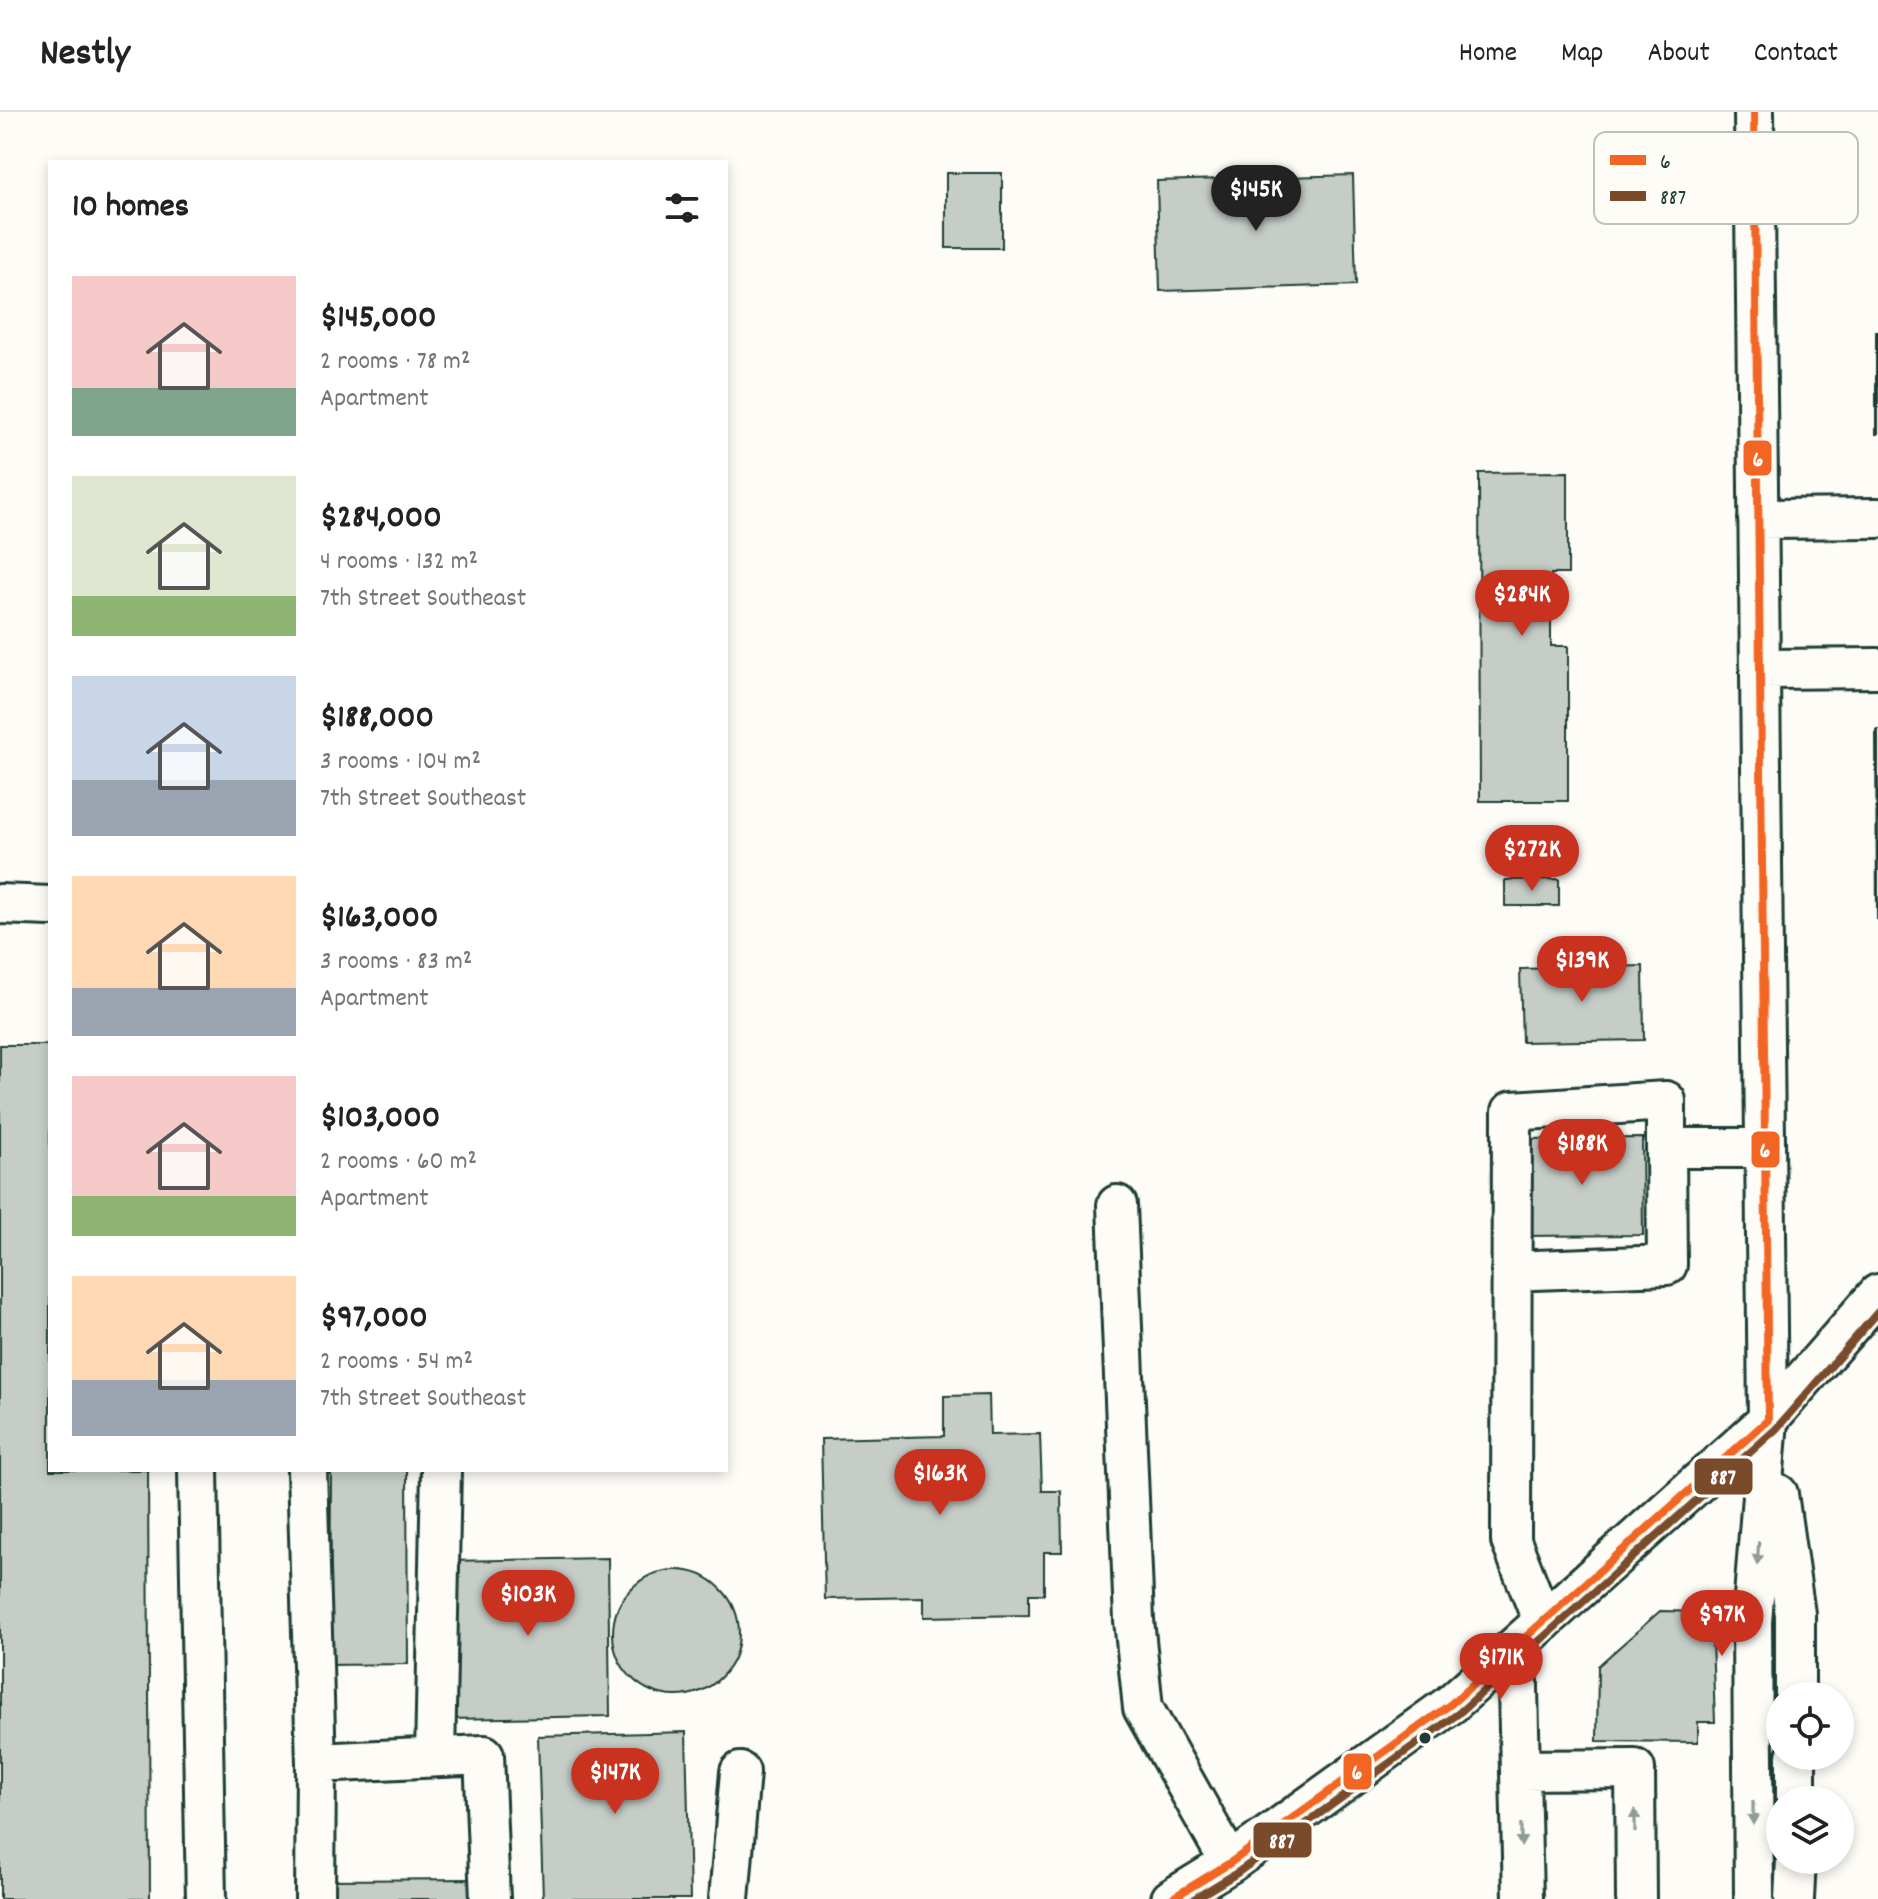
<!DOCTYPE html>
<meta charset="utf-8">
<style>
body{margin:0;font-family:Dekko,sans-serif;background:#f6f6f6;color:#222;height:100vh;display:flex;flex-direction:column;font-size:30px;white-space:nowrap}
*{box-sizing:border-box;margin:0}
p{font-size:26px;color:#767676}
.icon{flex:none;width:44px;height:44px;fill:none;stroke:currentColor;stroke-width:2;stroke-linecap:round;stroke-linejoin:round}
.map{position:relative;flex:1;overflow:hidden}
.side{position:absolute;left:48px;top:48px;width:680px;height:1312px;display:flex;flex-direction:column;background:#fff;border-radius:0px;box-shadow:0 4px 12px #0003}
.side>*{flex:none}
.fabs{position:absolute;left:1766px;top:1570px;display:grid;gap:16px}
.fabs a{display:grid;place-items:center;width:88px;height:88px;border-radius:50%;background:#fff;box-shadow:0 4px 12px #0003;font-size:40px}
.price{position:absolute;translate:-50% -68px;padding:0 18px;border-radius:28px;background:#c8321e;color:#fff;font-size:26px;line-height:52px;filter:drop-shadow(0 2px 4px #0008)}
.price::after{content:'';position:absolute;left:50%;top:48px;width:24px;height:18px;margin-left:-12px;background:inherit;clip-path:polygon(0 0,100% 0,50% 100%)}
.price.selected{background:#222;color:#fff}
ul{padding:0;list-style:none}
li{display:flex;align-items:center;gap:24px;height:200px;padding:0 24px}
li span{display:grid;place-items:center;flex:none;width:224px;height:160px;border-radius:0px;color:#555}
li>.icon{margin-inline-start:auto}
span .icon{width:96px;height:96px;fill:#fffc;stroke-width:1}
li b{font-size:34px}
h2{display:flex;justify-content:space-between;align-items:center;height:96px;padding:0 24px;font-size:34px}
header{display:flex;align-items:center;gap:48px;box-sizing:border-box;height:112px;padding:0 40px;background:#fff;border-bottom:2px solid #e0e0e0}
header strong{font-size:38px}
nav{display:flex;gap:44px;margin-inline-start:auto;font-size:28px}
.map>svg:first-child{display:block}
.building{fill:#c6cdc7;stroke:#1f3d34;stroke-width:2}
.lines{fill:none;stroke-linecap:round;stroke-linejoin:round}
.minor-casing{stroke:#1f3d34;stroke-width:44}
.minor{stroke:#fdfcf7;stroke-width:38}
.bus-1-casing{stroke:#fdfcf7;stroke-width:14}
.bus-2-casing{stroke:#fdfcf7;stroke-width:14}
.bus-1{stroke:#f26522;stroke-width:8}
.bus-2{stroke:#7a4b2a;stroke-width:8}
.oneway{fill:#8e9c96}
.bus-dot{fill:#1f3d34;stroke:#fdfcf7;stroke-width:3}
.key{fill:#fdfcf7;stroke:#bac3bc;stroke-width:2}
.key-label{font-size:22px;fill:#1f3d34}
.line-badge{stroke:#fdfcf7;stroke-width:3}
.badge-label{font-size:22px;text-anchor:middle;font-weight:bold;fill:#fff}
</style>
<header>
<strong>Nestly</strong>
<nav><a>Home</a><a>Map</a><a>About</a><a>Contact</a></nav>
</header>
<div class="map">
<svg width="1878" height="1787" viewBox="0 0 1878 1787">
<rect width="100%" height="100%" fill="#fdfcf7"/>
<filter id="ink" filterUnits="userSpaceOnUse"><feTurbulence type="fractalNoise" baseFrequency=".0125" numOctaves="2"/><feDisplacementMap in="SourceGraphic" scale="16" xChannelSelector="R" yChannelSelector="G"/><feConvolveMatrix kernelMatrix="1 2 1 2 8 2 1 2 1" color-interpolation-filters="sRGB"/></filter>
<g filter="url(#ink)">
<path class="building" d="M946 61H1002V136H946Z
M1353 63 1356 173 1160 179 1157 69Z
M1876 219H1878V322H1876Z
M1568 360V462H1551V534H1568V689H1480L1479 361Z
M1876 618H1878V807H1877Z
M1559 767V794H1505V768Z
M1643 854 1644 928 1522 930 1520 857Z
M0 933H50V1358H148L150 1787H0Z
M1642 1026 1643 1123 1522 1124V1027Z
M989 1283 990 1323 1040 1322 1042 1379H1061L1062 1440H1044V1482H1029V1503L924 1505V1485L825 1487 821 1327 944 1324V1284Z
M331 1358H407L408 1552 330 1553Z
M608 1446 610 1604 449 1607 446 1449Z
M613 1521a63 63 0 1 1 126 0a63 63 0 1 1-126 0Z
M1660 1499 1711 1500 1715 1610H1698V1630L1597 1629 1598 1554Z
M686 1620 690 1787H543L538 1624Z
M474 1767V1787H330L329 1768Z"/>
<g class="lines">
<defs>
<path id="minor" d="M1758 407 1878 406
M1760 557 1878 556
M0 792 50 794
M1117 1093 1134 1508 1143 1596 1230 1751
M1511 1159 1667 1153 1666 1036
M198 1358 206 1787
M307 1358 316 1651
M1778 1382 1795 1502V1584
M1543 1510 1511 1429 1512 999 1666 989V1036H1765
M1517 1533 1523 1787
M1796 1644V1688
M435 1645 441 1358
M1520 1658 1635 1657 1636 1787
M315 1787 316 1651 484 1643 490 1787
M729 1787 740 1660
M1171 1787 1230 1751 1451 1592 1768 1308 1878 1182
M1754 1787 1752 1510 1768 1308 1754 0
M1794 1787 1796 1748"/>
</defs>
<use href="#minor" class="minor-casing"/>
<use href="#minor" class="minor"/>
<defs>
<path id="bus-1" d="M1171 1787 1230 1751 1451 1592 1768 1308 1754 0"/>
<path id="bus-2" d="M1194 1787 1237 1761 1459 1601 1776 1317 1878 1200"/>
</defs>
<use href="#bus-1" class="bus-1-casing"/>
<use href="#bus-2" class="bus-2-casing"/>
<use href="#bus-1" class="bus-1"/>
<use href="#bus-2" class="bus-2"/>
</g>
<defs><path id="oneway-solid" d="M-6-.8H1V-3.2L6.5 0L1 3.2V.8H-6Z" transform="scale(2)"/></defs>
<g class="oneway">
<use href="#oneway-solid" transform="translate(1758 1441) rotate(94)"/>
<use href="#oneway-solid" transform="translate(1753 1701) rotate(90)"/>
<use href="#oneway-solid" transform="translate(1635 1709) rotate(-90)"/>
<use href="#oneway-solid" transform="translate(1521 1723) rotate(89)"/>
</g>
</g>
<circle class="bus-dot" cx="1425" cy="1626" r="7"/>
<rect x="1594" y="20" width="264" height="92" rx="12" class="key"/>
<rect x="1610" y="43" width="36" height="10" fill="#f26522"/>
<rect x="1610" y="79" width="36" height="10" fill="#7a4b2a"/>
<g class="key-label">
<text x="1660" y="56">6</text>
<text x="1660" y="92">887</text>
</g>
<g class="line-badge">
<rect x="1742" y="327" width="31" height="38" rx="8" fill="#f26522"/>
<rect x="1750" y="1018" width="31" height="39" rx="8" fill="#f26522"/>
<rect x="1693" y="1345" width="61" height="39" rx="8" fill="#7a4b2a"/>
<rect x="1342" y="1640" width="31" height="39" rx="8" fill="#f26522"/>
<rect x="1252" y="1709" width="61" height="38" rx="8" fill="#7a4b2a"/>
</g>
<g class="badge-label">
<text x="1758" y="354">6</text>
<text x="1765" y="1045">6</text>
<text x="1723" y="1372">887</text>
<text x="1357" y="1667">6</text>
<text x="1282" y="1736">887</text>
</g>
</svg>
<div class="fabs">
<a><svg class="icon" aria-label="locate" viewBox="0 0 24 24"><circle cx="12" cy="12" r="6"/><path d="M12 2v4M12 18v4M2 12h4M18 12h4"/></svg></a>
<a><svg class="icon" aria-label="layers" viewBox="0 0 24 24"><path d="M12 4l9 5-9 5-9-5zM3 14l9 5 9-5"/></svg></a>
</div>
<b class="price selected" style="left:1256px;top:121px">$145K</b>
<b class="price" style="left:1522px;top:526px">$284K</b>
<b class="price" style="left:1532px;top:781px">$272K</b>
<b class="price" style="left:1582px;top:892px">$139K</b>
<b class="price" style="left:1582px;top:1075px">$188K</b>
<b class="price" style="left:940px;top:1405px">$163K</b>
<b class="price" style="left:528px;top:1526px">$103K</b>
<b class="price" style="left:1722px;top:1546px">$97K</b>
<b class="price" style="left:1501px;top:1589px">$171K</b>
<b class="price" style="left:615px;top:1704px">$147K</b>
<section class="side">
<h2>10 homes<svg class="icon" aria-label="filters" viewBox="0 0 24 24"><path d="M4 7h16M4 17h16"/><circle cx="9" cy="7" r="2"/><circle cx="15" cy="17" r="2"/></svg></h2>
<ul>
<li><span style="background:linear-gradient(#f6c9c9 70%,#7fa58c 0)"><svg class="icon" aria-label="home" viewBox="0 0 24 24"><path d="M3 11l9-7 9 7M6 9v11h12V9"/></svg></span><div><b>$145,000</b><p>2 rooms · 78 m²</p><p>Apartment</p></div></li>
<li><span style="background:linear-gradient(#dfe7d0 75%,#8fb573 0)"><svg class="icon" aria-label="home" viewBox="0 0 24 24"><path d="M3 11l9-7 9 7M6 9v11h12V9"/></svg></span><div><b>$284,000</b><p>4 rooms · 132 m²</p><p>7th Street Southeast</p></div></li>
<li><span style="background:linear-gradient(#c9d6e8 65%,#9aa5b1 0)"><svg class="icon" aria-label="home" viewBox="0 0 24 24"><path d="M3 11l9-7 9 7M6 9v11h12V9"/></svg></span><div><b>$188,000</b><p>3 rooms · 104 m²</p><p>7th Street Southeast</p></div></li>
<li><span style="background:linear-gradient(#ffd9b3 70%,#9aa5b1 0)"><svg class="icon" aria-label="home" viewBox="0 0 24 24"><path d="M3 11l9-7 9 7M6 9v11h12V9"/></svg></span><div><b>$163,000</b><p>3 rooms · 83 m²</p><p>Apartment</p></div></li>
<li><span style="background:linear-gradient(#f6c9c9 75%,#8fb573 0)"><svg class="icon" aria-label="home" viewBox="0 0 24 24"><path d="M3 11l9-7 9 7M6 9v11h12V9"/></svg></span><div><b>$103,000</b><p>2 rooms · 60 m²</p><p>Apartment</p></div></li>
<li><span style="background:linear-gradient(#ffd9b3 65%,#9aa5b1 0)"><svg class="icon" aria-label="home" viewBox="0 0 24 24"><path d="M3 11l9-7 9 7M6 9v11h12V9"/></svg></span><div><b>$97,000</b><p>2 rooms · 54 m²</p><p>7th Street Southeast</p></div></li>
</ul>
</section>
</div>
